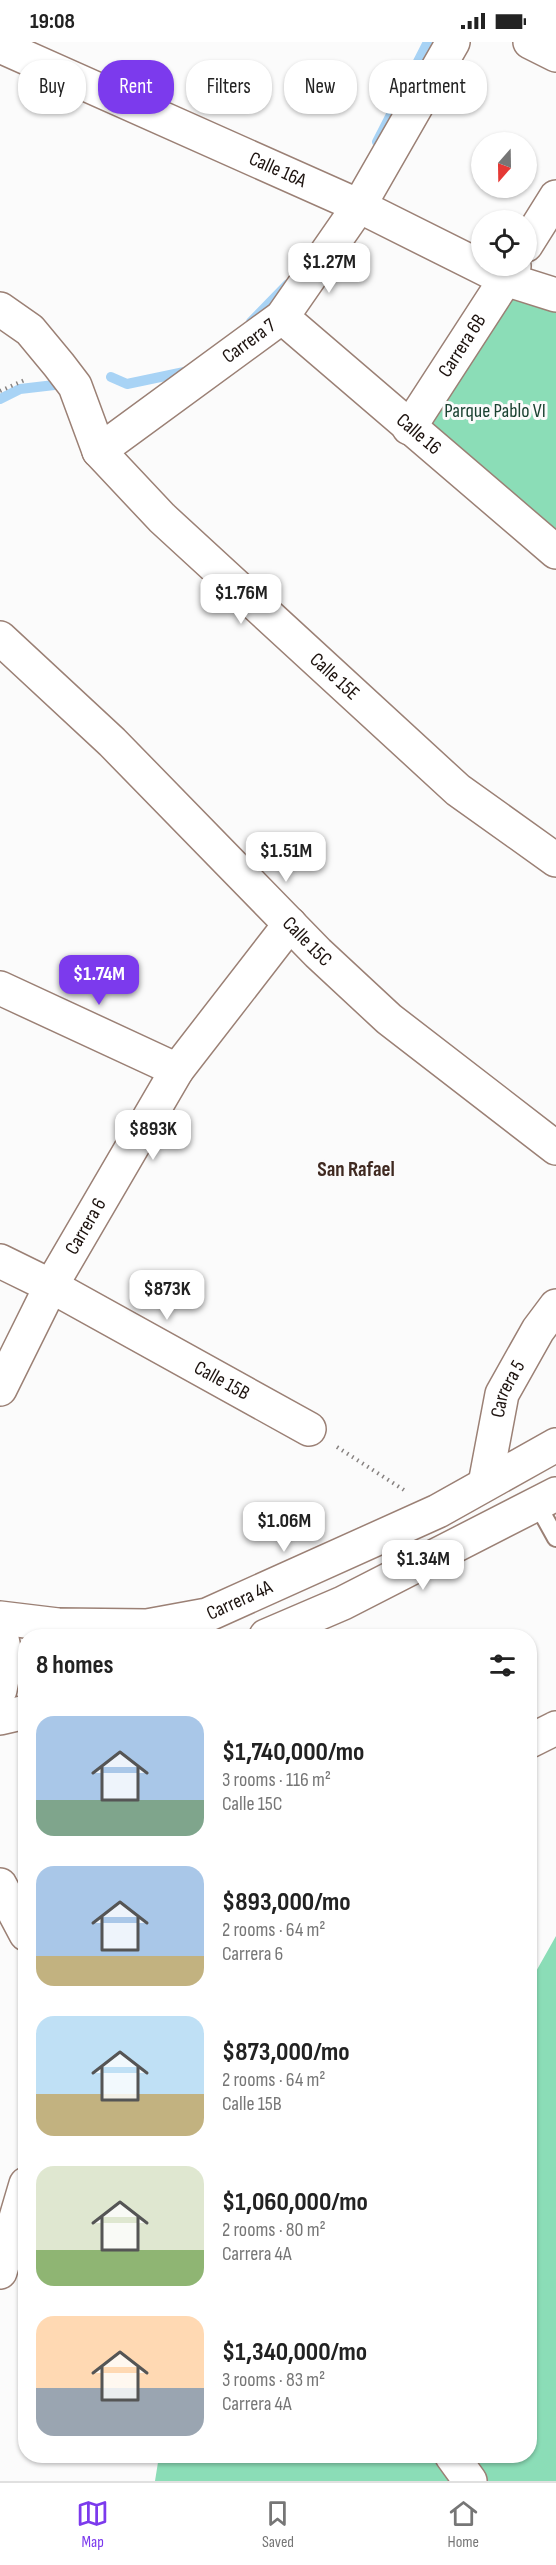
<!DOCTYPE html>
<meta charset="utf-8">
<style>
body{margin:0;font-family:"Sofia Sans Condensed",sans-serif;background:#f6f6f6;color:#222;height:100vh;display:flex;flex-direction:column;font-size:22px;white-space:nowrap}
*{box-sizing:border-box;margin:0}
p{font-size:20px;color:#767676}
.icon{flex:none;width:33px;height:33px;fill:none;stroke:currentColor;stroke-width:2;stroke-linecap:round;stroke-linejoin:round}
.map{position:relative;flex:1;overflow:hidden}
.details{position:absolute;left:18px;top:1587px;width:519px;height:834px;display:flex;flex-direction:column;background:#fff;border-radius:24px;box-shadow:0 2px 4px #0004}
.details>*{flex:none}
.banner{position:absolute;left:18px;top:18px;width:520px;height:54px;display:flex;gap:12px}
.needle{width:39px;rotate:200deg}
.controls{position:absolute;left:471px;top:90px;display:grid;gap:12px}
.controls a{display:grid;place-items:center;width:66px;height:66px;border-radius:50%;background:#fff;box-shadow:0 2px 4px #0004;font-size:30px}
.price{position:absolute;translate:-50% -51px;padding:0 14px;border-radius:12px;background:#fff;color:#222;font-size:20px;line-height:39px;filter:drop-shadow(0 2px 3px #0008)}
.price::after{content:'';position:absolute;left:50%;top:36px;width:18px;height:14px;margin-left:-9px;background:inherit;clip-path:polygon(0 0,100% 0,50% 100%)}
.price.active{background:#7c3aed;color:#fff}
ul{padding:0;list-style:none}
li{display:flex;align-items:center;gap:18px;height:150px;padding:0 18px}
li span{display:grid;place-items:center;flex:none;width:168px;height:120px;border-radius:18px;color:#555}
li>.icon{margin-inline-start:auto}
span .icon{width:72px;height:72px;fill:#fffc;stroke-width:1}
li b{font-size:26px}
h2{display:flex;justify-content:space-between;align-items:center;height:72px;padding:0 18px;font-size:26px}
.pill{padding:0 21px;border-radius:24px;background:#fff;box-shadow:0 2px 4px #0004;font-size:21px;line-height:54px}
.pill.active{background:#7c3aed;color:#fff}
.status{display:flex;justify-content:space-between;align-items:center;height:42px;padding:0 30px;background:#fff;direction:ltr}
.status svg{height:16px;fill:currentColor}
.tabs{display:flex;justify-content:space-around;align-items:center;height:84px;border-top:2px solid #e0e0e0;background:#fff;font-size:16px;color:#767676}
.tabs a{display:grid;justify-items:center;gap:3px}
.tabs .active{color:#7c3aed}
.map>svg:first-child{display:block}
.green{fill:#8bddb7}
.lines{fill:none;stroke-linecap:round;stroke-linejoin:round}
.stream{stroke:#a8d3f5;stroke-width:10}
.lane-casing{stroke:#9b8075;stroke-width:20}
.street-casing{stroke:#9b8075;stroke-width:36}
.secondary-casing{stroke:#9b8075;stroke-width:36}
.path{stroke:#878280;stroke-width:4;stroke-dasharray:1.5 4.5;stroke-linecap:butt}
.lane{stroke:#fff;stroke-width:16}
.street{stroke:#fff;stroke-width:33}
.secondary{stroke:#fff;stroke-width:33}
.labels{text-anchor:middle;dominant-baseline:central;stroke-width:6;stroke-linejoin:round;paint-order:stroke}
.street-label{font-size:20px;fill:#1d130f;stroke:#fbfbfb}
.park-label{font-size:20px;fill:#1a4231;stroke:#fbfbfb}
.neighbourhood-label{font-size:21px;font-weight:bold;fill:#3f2920;stroke:#fbfbfb}
</style>
<div class="status"><b>19:08</b><svg viewBox="0 0 49 12"><path d="M0 12V9h3v3zM5 12V6h3v6zM10 12V3h3v9zM15 12V0h3v12zM26 1h20v11H26zM47 4h2v5h-2z"/></svg></div>
<div class="map">
<svg width="556" height="2439" viewBox="0 0 556 2439">
<rect width="100%" height="100%" fill="#fbfbfb"/>
<path class="green" d="M506 239 556 256V493L413 384Z
M556 1894V2439H155L159 2414H530V1940Z"/>
<g class="lines">
<path class="stream" d="M377 100 428 0
M251 280 288 242
M111 335 127 342 189 329
M0 357 20 347 63 342"/>
<defs>
<path id="lane" d="M537 1462 556 1496"/>
<g id="street">
<path d="M530 0 556 13"/>
<path id="s1" d="M0 4 359 164 505 237 556 253"/>
<path d="M526 203 556 155"/>
<path id="s2" d="M0 267 30 288 59 323 75 344 99 409 162 476 458 748 556 818"/>
<path id="s3" d="M282 275 556 510"/>
<path id="s4" d="M409 386 514 224"/>
<path id="s5" d="M99 409 282 275 359 164 453 0"/>
<path id="s6" d="M0 596 112 700 318 911 389 977 556 1106"/>
<path d="M0 946 177 1028"/>
<path id="s7" d="M0 1219 51 1244 309 1387"/>
<path id="s8" d="M0 1347 51 1244 177 1028 290 882"/>
<path id="s9" d="M485 1442 502 1352 538 1288 556 1264"/>
<path d="M530 1699 556 1686"/>
<path d="M452 2414 470 2439"/>
</g>
<g id="secondary">
<path id="s10" d="M0 1576 58 1583 147 1584 207 1573 438 1469 556 1403"/>
<path d="M0 1587 6 1616 0 1648"/>
<path d="M266 1594 343 1561 556 1452"/>
<path d="M0 1676 26 1670"/>
<path d="M0 1843 26 1892"/>
<path d="M0 2230 26 2142"/>
</g>
</defs>
<use href="#lane" class="lane-casing"/>
<use href="#street" class="street-casing"/>
<use href="#secondary" class="secondary-casing"/>
<path class="path" d="M0 349 27 337
M337 1405 404 1448"/>
<use href="#lane" class="lane"/>
<use href="#street" class="street"/>
<use href="#secondary" class="secondary"/>
</g>
<g class="labels">
<g class="street-label">
<text stroke="none"><textPath href="#s1" startOffset="304">Calle 16A</textPath></text>
<text stroke="none"><textPath href="#s5" startOffset="186">Carrera 7</textPath></text>
<text stroke="none"><textPath href="#s4" startOffset="98">Carrera 6B</textPath></text>
<text stroke="none"><textPath href="#s3" startOffset="180">Calle 16</textPath></text>
<text stroke="none"><textPath href="#s2" startOffset="504">Calle 15E</textPath></text>
<text stroke="none"><textPath href="#s6" startOffset="432">Calle 15C</textPath></text>
<text stroke="none"><textPath href="#s8" startOffset="184">Carrera 6</textPath></text>
<text stroke="none"><textPath href="#s7" startOffset="252">Calle 15B</textPath></text>
<text stroke="none"><textPath href="#s9" startOffset="98">Carrera 5</textPath></text>
<text stroke="none"><textPath href="#s10" startOffset="244">Carrera 4A</textPath></text>
</g>
<g class="park-label">
<text x="495" y="369">Parque Pablo VI</text>
</g>
<g class="neighbourhood-label">
<text x="356" y="1127">San Rafael</text>
</g>
</g>
</svg>
<div class="controls">
<a><svg class="needle" viewBox="-14 -14 28 28"><path d="M0-13l5 13h-10z" fill="#e53935"/><path d="M0 13l5-13h-10z" fill="#767676"/></svg></a>
<a><svg class="icon" aria-label="locate" viewBox="0 0 24 24"><circle cx="12" cy="12" r="6"/><path d="M12 2v4M12 18v4M2 12h4M18 12h4"/></svg></a>
</div>
<b class="price" style="left:329px;top:252px">$1.27M</b>
<b class="price" style="left:241px;top:583px">$1.76M</b>
<b class="price" style="left:286px;top:841px">$1.51M</b>
<b class="price active" style="left:99px;top:964px">$1.74M</b>
<b class="price" style="left:153px;top:1119px">$893K</b>
<b class="price" style="left:167px;top:1279px">$873K</b>
<b class="price" style="left:284px;top:1511px">$1.06M</b>
<b class="price" style="left:423px;top:1549px">$1.34M</b>
<div class="banner">
<a class="pill">Buy</a>
<a class="pill active">Rent</a>
<a class="pill">Filters</a>
<a class="pill">New</a>
<a class="pill">Apartment</a>
</div>
<section class="details">
<h2>8 homes<svg class="icon" aria-label="filters" viewBox="0 0 24 24"><path d="M4 7h16M4 17h16"/><circle cx="9" cy="7" r="2"/><circle cx="15" cy="17" r="2"/></svg></h2>
<ul>
<li><span style="background:linear-gradient(#a9c7e8 70%,#7fa58c 0)"><svg class="icon" aria-label="home" viewBox="0 0 24 24"><path d="M3 11l9-7 9 7M6 9v11h12V9"/></svg></span><div><b>$1,740,000/mo</b><p>3 rooms · 116 m²</p><p>Calle 15C</p></div></li>
<li><span style="background:linear-gradient(#a9c7e8 75%,#c2b280 0)"><svg class="icon" aria-label="home" viewBox="0 0 24 24"><path d="M3 11l9-7 9 7M6 9v11h12V9"/></svg></span><div><b>$893,000/mo</b><p>2 rooms · 64 m²</p><p>Carrera 6</p></div></li>
<li><span style="background:linear-gradient(#bfe0f5 65%,#c2b280 0)"><svg class="icon" aria-label="home" viewBox="0 0 24 24"><path d="M3 11l9-7 9 7M6 9v11h12V9"/></svg></span><div><b>$873,000/mo</b><p>2 rooms · 64 m²</p><p>Calle 15B</p></div></li>
<li><span style="background:linear-gradient(#dfe7d0 70%,#8fb573 0)"><svg class="icon" aria-label="home" viewBox="0 0 24 24"><path d="M3 11l9-7 9 7M6 9v11h12V9"/></svg></span><div><b>$1,060,000/mo</b><p>2 rooms · 80 m²</p><p>Carrera 4A</p></div></li>
<li><span style="background:linear-gradient(#ffd9b3 60%,#9aa5b1 0)"><svg class="icon" aria-label="home" viewBox="0 0 24 24"><path d="M3 11l9-7 9 7M6 9v11h12V9"/></svg></span><div><b>$1,340,000/mo</b><p>3 rooms · 83 m²</p><p>Carrera 4A</p></div></li>
</ul>
</section>
</div>
<nav class="tabs">
<a class="active"><svg class="icon" aria-label="map" viewBox="0 0 24 24"><path d="M3 6l6-2 6 2 6-2v14l-6 2-6-2-6 2zM9 4v14M15 6v14"/></svg>Map</a>
<a><svg class="icon" aria-label="saved" viewBox="0 0 24 24"><path d="M7 4h10v16l-5-4-5 4z"/></svg>Saved</a>
<a><svg class="icon" aria-label="home" viewBox="0 0 24 24"><path d="M3 11l9-7 9 7M6 9v11h12V9"/></svg>Home</a>
</nav>
